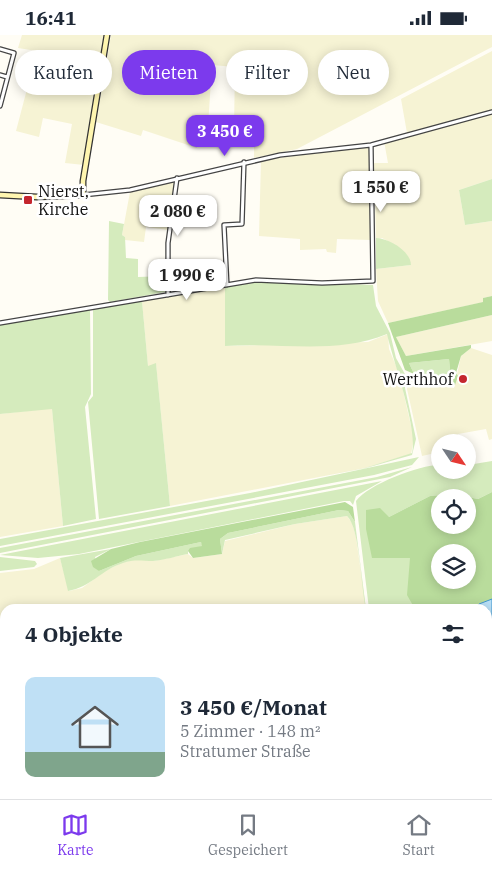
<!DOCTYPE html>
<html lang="de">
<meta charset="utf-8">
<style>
body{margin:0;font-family:"IBM Plex Serif",serif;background:#f6f6f7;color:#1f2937;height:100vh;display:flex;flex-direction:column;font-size:19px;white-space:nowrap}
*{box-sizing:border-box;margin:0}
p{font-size:16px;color:#747a83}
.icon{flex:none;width:28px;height:28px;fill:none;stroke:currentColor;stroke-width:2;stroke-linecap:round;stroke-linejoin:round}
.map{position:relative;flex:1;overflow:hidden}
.side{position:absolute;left:0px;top:569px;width:492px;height:196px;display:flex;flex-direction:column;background:#fff;border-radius:15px 15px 0 0;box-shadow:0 2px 12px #0003}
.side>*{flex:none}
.top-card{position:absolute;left:15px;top:15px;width:462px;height:45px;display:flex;gap:10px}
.needle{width:32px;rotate:125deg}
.tools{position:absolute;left:431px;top:399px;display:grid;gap:10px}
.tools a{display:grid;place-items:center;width:45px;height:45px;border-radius:50%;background:#fff;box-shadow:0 2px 12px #0003;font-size:25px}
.price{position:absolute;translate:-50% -42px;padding:0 11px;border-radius:10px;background:#fff;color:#222;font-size:16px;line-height:32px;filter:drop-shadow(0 1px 2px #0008)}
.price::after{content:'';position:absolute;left:50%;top:30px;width:15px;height:11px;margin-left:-8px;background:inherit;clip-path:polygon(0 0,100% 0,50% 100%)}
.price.current{background:#7c3aed;color:#fff}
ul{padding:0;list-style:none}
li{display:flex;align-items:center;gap:15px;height:125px;padding:0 25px}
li+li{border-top:1px solid #e0e1e3}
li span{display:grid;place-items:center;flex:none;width:140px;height:100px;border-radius:10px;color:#555}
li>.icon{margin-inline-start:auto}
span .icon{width:60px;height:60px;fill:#fffc;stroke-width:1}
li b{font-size:21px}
h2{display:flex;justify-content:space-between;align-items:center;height:60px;padding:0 25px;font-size:21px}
.pill{padding:0 18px;border-radius:22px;background:#fff;box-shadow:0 2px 12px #0003;font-size:18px;line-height:45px}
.pill.current{background:#7c3aed;color:#fff}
.status{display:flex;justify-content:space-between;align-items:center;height:35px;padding:0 25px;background:#fff;direction:ltr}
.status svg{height:14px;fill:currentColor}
.tab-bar{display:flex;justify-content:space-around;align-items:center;height:70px;border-top:1px solid #e0e1e3;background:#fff;font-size:14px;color:#747a83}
.tab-bar a{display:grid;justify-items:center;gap:2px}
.tab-bar .current{color:#7c3aed}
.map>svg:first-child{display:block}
.farmland{fill:#f6f3d4}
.green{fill:#d5ebbd;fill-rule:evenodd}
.forest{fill:#b9dc9c;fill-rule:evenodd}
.water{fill:#b9e0f7;stroke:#3f96cf}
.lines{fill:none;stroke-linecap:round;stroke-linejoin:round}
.street-casing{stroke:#444;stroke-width:5.5}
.secondary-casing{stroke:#333;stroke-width:7}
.street{stroke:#fff;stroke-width:3}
.secondary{stroke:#fff6b0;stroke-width:4.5}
.poi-dot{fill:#c4262e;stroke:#fff;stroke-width:2}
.labels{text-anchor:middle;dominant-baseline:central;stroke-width:5;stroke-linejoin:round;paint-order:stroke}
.poi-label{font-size:16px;fill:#111;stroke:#fff;text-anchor:start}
</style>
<div class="status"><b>16:41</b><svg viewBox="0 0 49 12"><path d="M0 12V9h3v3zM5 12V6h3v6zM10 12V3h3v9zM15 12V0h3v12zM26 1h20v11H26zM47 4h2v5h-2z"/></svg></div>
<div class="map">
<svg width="492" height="764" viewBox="0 0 492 764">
<rect width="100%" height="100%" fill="#fffdf5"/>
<path class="farmland" d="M22 0H105L84 130 65 128 72 89 43 83 39 102 16 96 37 16 18 13Z
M111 0H492V12L297 114 254 123V92L234 93 235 32 212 30 207 106 198 105 197 113 143 95 141 101 96 87Z
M492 16V75L407 98 401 64Z
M492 78V144L459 155 465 190 492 186V261L483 263 484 267 388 288 378 266 376 234 411 230 407 220 395 210 382 203H376L374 128H388L384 106Z
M369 112 371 205 337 204 336 218 327 217 326 214 300 215V204L259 201 261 125Z
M175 146 168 195 146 192 144 207 125 205V202L122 200 130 157Z
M225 252 226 311 368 307 388 299 389 314 399 338 414 404 411 419 365 433 170 471 156 329 148 332 142 266Z
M492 280V306L406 321 396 302Z
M471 313 492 320V404L489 405 486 394 458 399 459 407 440 408V417L422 421 407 354 408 345 412 342 428 344 454 353 461 321Z
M52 373 63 491 0 502V379Z
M347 481 352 488 356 502 366 574H5V674L0 671V538L34 534 60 523 69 556 82 553 105 536 121 528 137 524 154 526 188 519 193 523 222 519 225 506 295 489Z"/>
<path class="green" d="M492 144V186L465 190 459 155Z
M109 186 124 189 122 200 125 202 126 223 138 224V242L166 241 165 257 110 267 108 265Z
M376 203C388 203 411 216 411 230L376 234Z
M266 246 373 250 376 271 390 298 396 323 406 341 405 353 416 404 412 420 366 433 318 442 365 433 412 418C418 393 393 326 387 299 336 320 279 307 225 311V252Z
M142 266 148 331 156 328 170 471 99 484 88 367 93 361V273Z
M90 274 91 359 85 372 96 484 63 491 52 374 0 379V290Z
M449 324 450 335 445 346 414 339 409 328Z
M419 422 412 430 374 440 0 511V504L250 458Z
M492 426V457L478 464 452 459 430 461 389 482 366 476V488L468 490 492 472V764H391L390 760H488V574H369L356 466C369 449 419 430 440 430V435H468V430ZM440 518H468V545H440Z
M412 432 390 442 0 518V513L377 442Z
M382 446 356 461 353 470 350 466H344L79 519 38 523 0 520Z
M339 475 348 476 355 487 366 574C361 555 360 492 347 481L295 489 225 505 222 519 220 504 228 498Z
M201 507 203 511 188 516V519C177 521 165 525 153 526 142 526 134 524 123 528 101 535 91 552 68 556L60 523 111 514 95 522 99 536 136 521Z
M0 522 35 526 37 529 34 532 0 536Z
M0 671 5 674V760H140L143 764H0Z
M199 760H384L386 764H199Z"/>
<path class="forest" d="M492 261V280L396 302 406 321 471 310V313L461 321 456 338 458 341 455 350 445 346 450 335 449 324 409 328 414 339 405 335 388 288 483 267V263Z
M492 457V564L465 574H415L407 560 410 523H372L366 494V475L380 473 389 482 430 461 452 459 478 464ZM468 462V490H440V462ZM440 518H468V545H440Z
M345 467 353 472 355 487 348 476 339 475 228 498 220 504 222 519 193 523 188 516 190 513 202 511 201 507 136 521 99 536 93 532 91 526 111 514 140 507Z"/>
<path class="water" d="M492 564V652L488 654V574H475L479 569Z"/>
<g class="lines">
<defs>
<path id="street" d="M0 14 14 18 0 71
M0 40 7 42
M83 160 130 155 280 120 371 110 492 77
M227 250 224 190 242 189 244 127
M168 260V208L177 143
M0 288 256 245 322 248 373 246 371 110"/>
<path id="secondary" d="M0 160 37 162 83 160V146L107 0"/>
</defs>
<use href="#street" class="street-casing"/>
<use href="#secondary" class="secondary-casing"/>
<use href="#street" class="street"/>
<use href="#secondary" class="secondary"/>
</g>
<g class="poi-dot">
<rect x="23" y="160" width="10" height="10" rx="2.5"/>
<circle cx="463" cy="344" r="5"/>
</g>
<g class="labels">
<g class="poi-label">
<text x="38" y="156">Nierst,<tspan x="38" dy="18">Kirche</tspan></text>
<text x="453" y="344" text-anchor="end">Werthhof</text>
</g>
</g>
</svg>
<div class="tools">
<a><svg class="needle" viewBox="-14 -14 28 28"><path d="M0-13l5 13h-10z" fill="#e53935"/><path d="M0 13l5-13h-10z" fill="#747a83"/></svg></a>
<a><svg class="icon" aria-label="locate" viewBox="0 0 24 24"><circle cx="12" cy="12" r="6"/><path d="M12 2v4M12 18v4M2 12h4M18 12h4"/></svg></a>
<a><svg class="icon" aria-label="layers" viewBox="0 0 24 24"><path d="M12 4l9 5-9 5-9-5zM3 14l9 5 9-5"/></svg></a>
</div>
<b class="price current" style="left:225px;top:122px">3 450 €</b>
<b class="price" style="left:381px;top:178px">1 550 €</b>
<b class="price" style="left:178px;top:202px">2 080 €</b>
<b class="price" style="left:187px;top:266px">1 990 €</b>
<div class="top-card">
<a class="pill">Kaufen</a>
<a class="pill current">Mieten</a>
<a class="pill">Filter</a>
<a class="pill">Neu</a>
</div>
<section class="side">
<h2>4 Objekte<svg class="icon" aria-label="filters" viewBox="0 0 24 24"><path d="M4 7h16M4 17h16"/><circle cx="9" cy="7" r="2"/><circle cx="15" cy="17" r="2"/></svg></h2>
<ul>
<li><span style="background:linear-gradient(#bfe0f5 75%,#7fa58c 0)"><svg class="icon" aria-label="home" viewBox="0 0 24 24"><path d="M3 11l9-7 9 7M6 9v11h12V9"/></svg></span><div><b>3 450 €/Monat</b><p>5 Zimmer · 148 m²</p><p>Stratumer Straße</p></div></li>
</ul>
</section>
</div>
<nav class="tab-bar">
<a class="current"><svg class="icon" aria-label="map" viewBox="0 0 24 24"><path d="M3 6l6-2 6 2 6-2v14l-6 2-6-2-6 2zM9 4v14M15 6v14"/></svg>Karte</a>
<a><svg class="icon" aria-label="saved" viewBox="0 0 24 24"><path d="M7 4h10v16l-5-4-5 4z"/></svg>Gespeichert</a>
<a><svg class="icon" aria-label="home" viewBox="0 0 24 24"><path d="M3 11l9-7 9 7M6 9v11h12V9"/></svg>Start</a>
</nav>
